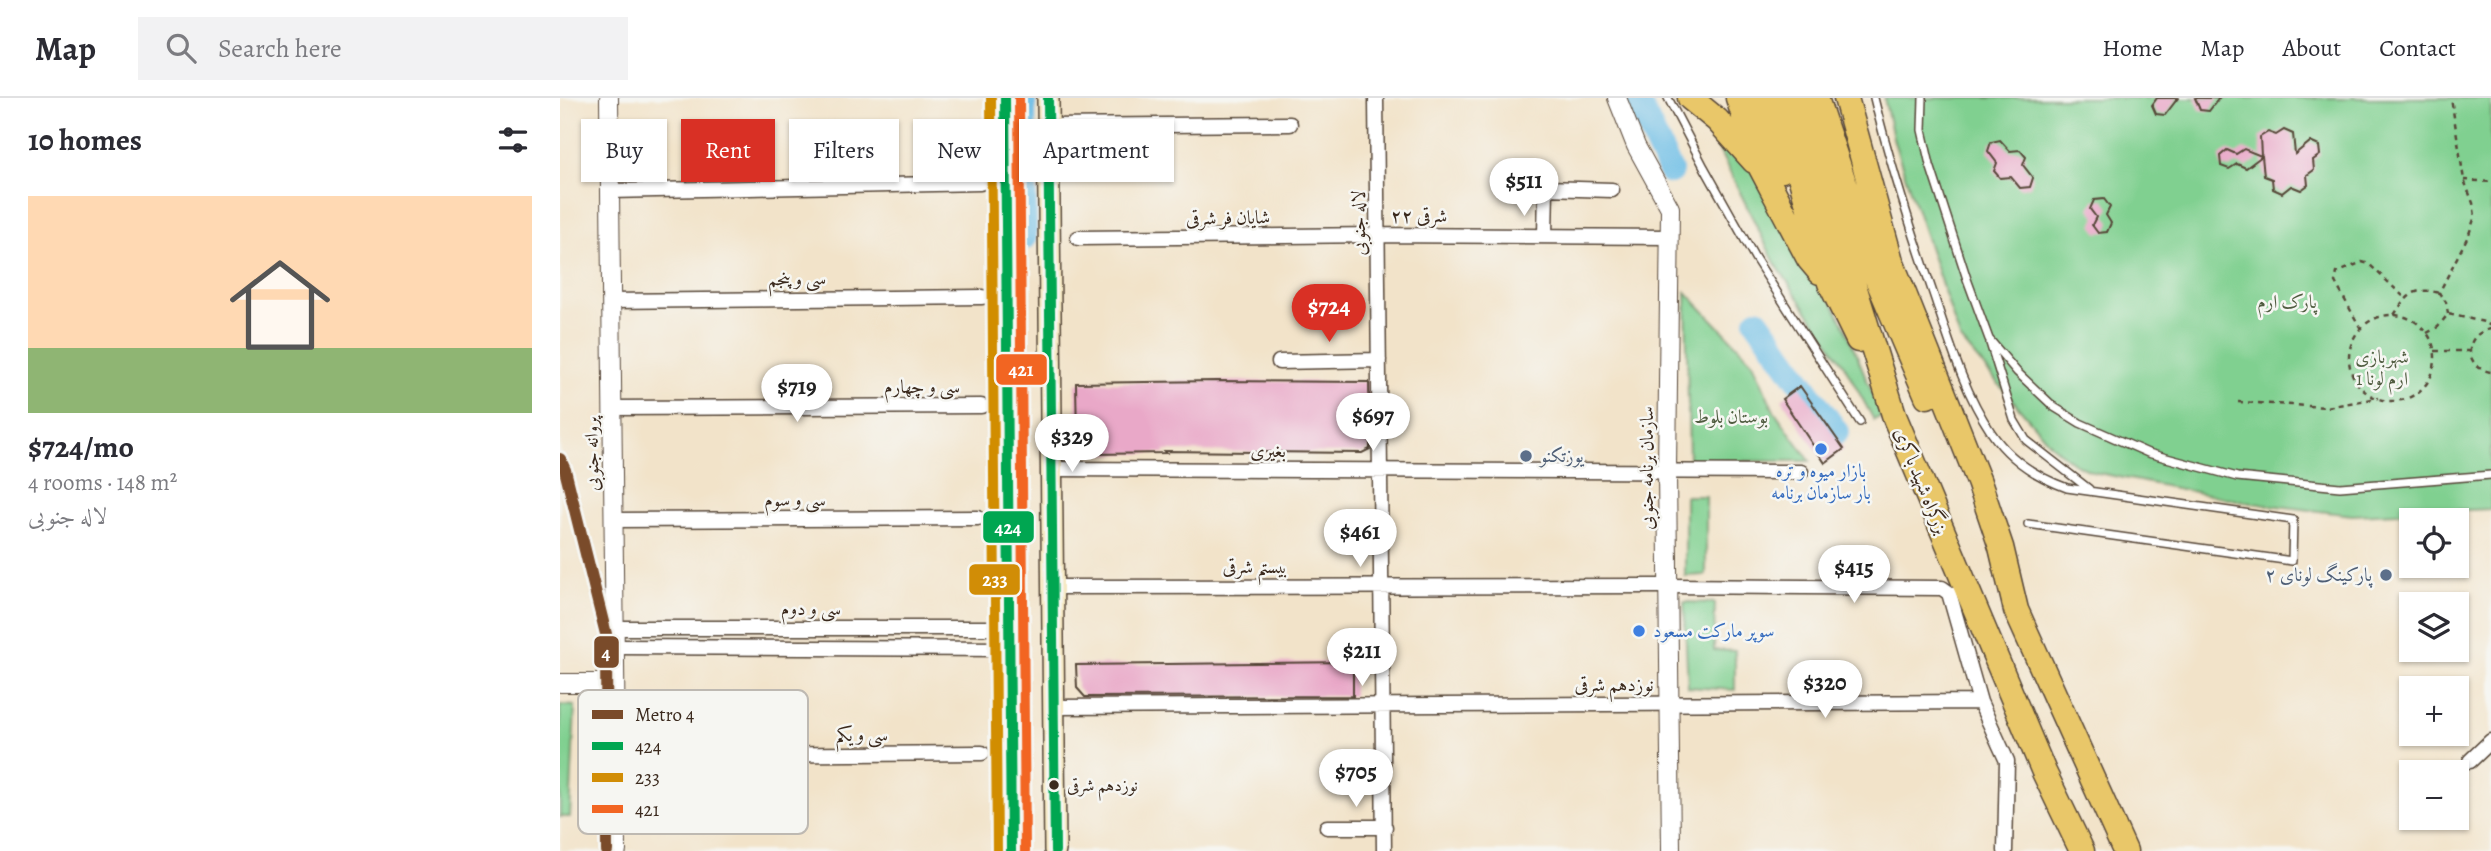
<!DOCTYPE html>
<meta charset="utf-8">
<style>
body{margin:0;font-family:Alegreya,Amiri,serif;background:#f2f2f3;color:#2b2b33;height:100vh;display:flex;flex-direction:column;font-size:26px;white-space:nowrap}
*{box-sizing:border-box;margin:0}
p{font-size:23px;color:#7c7c81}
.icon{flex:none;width:38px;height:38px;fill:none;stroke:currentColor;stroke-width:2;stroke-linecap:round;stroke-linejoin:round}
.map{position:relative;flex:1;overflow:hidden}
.side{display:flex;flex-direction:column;background:#fff;width:560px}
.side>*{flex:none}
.top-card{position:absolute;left:21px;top:21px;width:665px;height:63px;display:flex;gap:14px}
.controls{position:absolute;left:1839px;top:410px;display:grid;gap:14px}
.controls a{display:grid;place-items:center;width:70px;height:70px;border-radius:0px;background:#fff;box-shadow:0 2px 5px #0004;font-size:35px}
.price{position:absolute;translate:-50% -60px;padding:0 16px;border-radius:24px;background:#fff;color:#222;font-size:23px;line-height:46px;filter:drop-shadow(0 2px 4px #0008)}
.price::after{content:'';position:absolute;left:50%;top:42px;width:21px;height:16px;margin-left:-10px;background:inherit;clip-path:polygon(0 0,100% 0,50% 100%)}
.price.current{background:#d93025;color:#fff}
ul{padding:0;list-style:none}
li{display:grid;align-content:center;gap:14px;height:371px;padding:0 28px}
li span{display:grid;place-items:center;height:217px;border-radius:0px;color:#555}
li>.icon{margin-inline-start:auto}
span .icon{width:126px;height:126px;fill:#fffc;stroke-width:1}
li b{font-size:30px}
h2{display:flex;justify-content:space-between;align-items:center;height:84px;padding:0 28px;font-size:30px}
.pill{padding:0 24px;border-radius:0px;background:#fff;box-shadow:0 2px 5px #0004;font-size:24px;line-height:63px}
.pill.current{background:#d93025;color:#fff}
header{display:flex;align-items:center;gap:42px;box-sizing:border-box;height:98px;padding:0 35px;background:#fff;border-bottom:2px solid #e1e1e2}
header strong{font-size:33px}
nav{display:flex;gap:38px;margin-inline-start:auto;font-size:24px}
.search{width:490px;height:63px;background:#f2f2f3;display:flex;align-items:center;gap:18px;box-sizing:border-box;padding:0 24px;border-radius:0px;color:#7c7c81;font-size:26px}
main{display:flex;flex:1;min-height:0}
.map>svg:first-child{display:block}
.green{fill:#80d090;stroke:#5e7d57;stroke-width:2}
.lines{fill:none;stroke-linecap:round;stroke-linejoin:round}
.river{stroke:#69bce5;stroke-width:26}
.building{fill:#e9a8c8}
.service-casing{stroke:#564638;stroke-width:10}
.minor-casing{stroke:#564638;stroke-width:17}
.tertiary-casing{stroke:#564638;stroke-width:20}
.secondary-casing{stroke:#564638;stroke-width:24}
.trunk-casing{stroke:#564638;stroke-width:27}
.path{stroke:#564638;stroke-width:2.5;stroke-dasharray:5 5;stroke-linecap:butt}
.service{stroke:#fff;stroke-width:7}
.minor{stroke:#fff;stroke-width:14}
.tertiary{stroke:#fff;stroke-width:18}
.secondary{stroke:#f6e9c3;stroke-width:21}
.trunk{stroke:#e9c769;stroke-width:24}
.bus-1-casing{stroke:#f6f6f2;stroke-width:16}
.bus-2-casing{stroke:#f6f6f2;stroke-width:16}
.bus-3-casing{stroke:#f6f6f2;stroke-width:16}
.bus-1{stroke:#00a651;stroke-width:10}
.bus-2{stroke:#d18d06;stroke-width:10}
.bus-3{stroke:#f26522;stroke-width:10}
.metro-1-casing{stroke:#f6f6f2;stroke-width:18}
.metro-1{stroke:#7a4b2a;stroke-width:12}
.shop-dot{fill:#3f7fe0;stroke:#f6f6f2;stroke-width:2.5}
.service-dot{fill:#5c6f8a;stroke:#f6f6f2;stroke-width:2.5}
.bus-dot{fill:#3b2a1e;stroke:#f6f6f2;stroke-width:2.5}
.labels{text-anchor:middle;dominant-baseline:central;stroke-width:5;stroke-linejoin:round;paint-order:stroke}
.bus-label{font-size:17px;fill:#3b2a1e;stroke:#f6f6f2;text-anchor:start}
.street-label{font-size:19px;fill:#3b2a1e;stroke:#f6f6f2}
.park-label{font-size:19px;fill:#505c40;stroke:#f6f6f2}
.service-label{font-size:19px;fill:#4e5e75;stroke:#f6f6f2;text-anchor:start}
.shop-label{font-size:19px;fill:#366cbe;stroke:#f6f6f2}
.key{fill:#f6f6f2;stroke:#beb9b2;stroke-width:2}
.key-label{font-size:19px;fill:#3b2a1e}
.line-badge{stroke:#f6f6f2;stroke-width:2.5}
.badge-label{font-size:19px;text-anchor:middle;font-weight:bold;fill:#fff}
</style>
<header>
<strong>Map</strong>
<div class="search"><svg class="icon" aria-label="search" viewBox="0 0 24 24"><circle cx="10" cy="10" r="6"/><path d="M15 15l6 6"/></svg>Search here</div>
<nav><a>Home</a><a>Map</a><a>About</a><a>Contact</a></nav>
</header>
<main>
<section class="side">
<h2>10 homes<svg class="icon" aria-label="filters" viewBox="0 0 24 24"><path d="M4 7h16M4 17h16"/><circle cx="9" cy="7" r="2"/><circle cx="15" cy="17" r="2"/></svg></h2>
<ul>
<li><span style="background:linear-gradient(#ffd9b3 70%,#8fb573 0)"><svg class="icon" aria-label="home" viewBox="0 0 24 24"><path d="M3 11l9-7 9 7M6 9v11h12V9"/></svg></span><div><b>$724/mo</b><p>4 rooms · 148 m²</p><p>لاله جنوبی</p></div></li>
</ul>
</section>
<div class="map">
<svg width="1931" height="753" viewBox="0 0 1931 753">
<rect width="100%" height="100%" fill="#f6f6f2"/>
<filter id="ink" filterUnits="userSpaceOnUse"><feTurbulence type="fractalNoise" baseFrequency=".0143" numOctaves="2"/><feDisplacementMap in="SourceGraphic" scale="14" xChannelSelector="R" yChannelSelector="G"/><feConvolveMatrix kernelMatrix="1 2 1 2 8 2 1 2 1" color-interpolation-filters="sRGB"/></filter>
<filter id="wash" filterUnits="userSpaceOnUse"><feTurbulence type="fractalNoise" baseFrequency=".00686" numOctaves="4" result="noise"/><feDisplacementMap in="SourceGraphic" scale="28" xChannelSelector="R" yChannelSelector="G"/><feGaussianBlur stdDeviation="1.57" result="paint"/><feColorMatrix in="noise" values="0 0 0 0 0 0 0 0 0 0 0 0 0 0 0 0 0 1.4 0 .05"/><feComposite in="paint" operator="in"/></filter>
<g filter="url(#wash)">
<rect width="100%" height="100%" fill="#f2e3c9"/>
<path class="green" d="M1324 0H1931V411L1792 417 1692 405 1533 374 1513 365 1491 347 1400 241 1334 44Z
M1147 28 1197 70 1283 224 1322 318 1314 322 1284 267 1215 165Z
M1126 194 1193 264 1213 311 1250 363H1129Z
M1125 398H1146V477L1125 478Z
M1124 504 1155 505 1154 552 1175 553V592L1128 589Z
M0 607 15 608 10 719H0Z"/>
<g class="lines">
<path class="river" d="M463 0 464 139
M1076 0 1110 73
M1197 223 1276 334"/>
</g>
<g id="blocks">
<path class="building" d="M1597 0H1618L1605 17 1596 16 1592 7Z
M1635 0H1659L1649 13 1640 12Z
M1724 32 1733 36 1735 56 1750 44 1759 48 1760 57 1753 62 1754 72 1747 77 1748 87 1741 92 1731 88 1722 95 1713 91 1712 81 1704 78 1702 58 1686 70 1677 66 1669 71 1661 68 1660 58 1667 52 1676 56 1684 51 1701 58 1700 39 1708 34 1716 37Z
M1440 42 1450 53 1460 52 1466 59 1463 67 1473 80 1470 89 1460 90 1451 79 1440 80 1434 73 1437 65 1428 53 1431 44Z
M1544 101 1550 109 1546 117 1551 125 1547 134 1538 135 1532 127 1536 119 1530 111 1534 102Z
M656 283 809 284 810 351 802 355 604 353 606 355 533 356 517 339 516 285Z
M1240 288 1284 351 1265 365 1222 301Z
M793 564V598L525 599 517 590 516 567Z"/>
</g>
</g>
<g filter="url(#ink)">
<use href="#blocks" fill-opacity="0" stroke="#564638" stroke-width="2"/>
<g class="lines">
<defs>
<path id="service" d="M1108 0 1144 69 1195 160 1300 324
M1314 0C1330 66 1351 131 1373 195 1389 242 1403 292 1431 334 1449 361 1477 379 1507 390L1733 422 1732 463 1468 426
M1363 0 1362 32 1370 67 1407 181 1429 241 1457 274 1494 309 1520 325 1588 355 1677 379 1780 389 1931 377
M1430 245 1454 322 1466 342 1529 391"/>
<path id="minor" d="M816 0 824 753
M488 28 730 26
M50 93 420 85
M985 137 986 90 1052 92
M518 140 818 137 1110 139
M51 203 422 199
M719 264 819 262
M52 310 421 308
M491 371 1241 374
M53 422 418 420
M492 489 1108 488 1382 490 1389 495 1420 604 1447 663 1445 753
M54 530H449
M55 549 449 551
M494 609 1420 604
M56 658 422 655
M1910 663 1931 643
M767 729H825"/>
<path id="tertiary" d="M49 0 57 753
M1057 0 1076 48 1110 110 1107 373 1111 753
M0 585H55"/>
<path id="secondary" d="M445 0 451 753
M488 0 495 753"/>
<path id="trunk" d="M1130 0 1157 22 1194 63
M1178 0 1201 70 1249 161 1260 174
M1198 0 1222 72
M1218 0 1270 185 1298 242
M1236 0 1335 320 1484 674 1522 753
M1256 0 1313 171 1367 298
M1286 0 1331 163 1419 384 1441 449 1456 512 1565 753"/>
</defs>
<use href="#service" class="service-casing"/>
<use href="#minor" class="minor-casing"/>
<use href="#tertiary" class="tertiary-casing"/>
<use href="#secondary" class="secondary-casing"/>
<use href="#trunk" class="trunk-casing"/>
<path class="path" d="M1904 82 1931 84
M1888 216 1886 204 1879 195 1909 136 1915 118 1913 105 1904 82 1891 0
M1834 217C1848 197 1854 188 1879 195
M1789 260a43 43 0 1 1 86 0a43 43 0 1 1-86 0Z
M1801 231 1775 184 1777 175 1802 164 1809 166 1846 201
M1931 231C1903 235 1903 270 1931 274
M1867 235 1878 229 1888 216 1924 224 1931 228
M1875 253H1909
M1678 304 1767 309 1818 300"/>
<use href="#service" class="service"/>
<use href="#minor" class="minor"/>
<use href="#tertiary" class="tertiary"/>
<use href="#secondary" class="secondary"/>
<use href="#trunk" class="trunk"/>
<defs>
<path id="bus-1" d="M445 0 451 753
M488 0 495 753"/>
<path id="bus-2" d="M431 0 437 753"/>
<path id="bus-3" d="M459 0 465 753"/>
</defs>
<use href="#bus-1" class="bus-1-casing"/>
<use href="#bus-2" class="bus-2-casing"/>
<use href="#bus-3" class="bus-3-casing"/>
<use href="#bus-1" class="bus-1"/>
<use href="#bus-2" class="bus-2"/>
<use href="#bus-3" class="bus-3"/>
<defs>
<path id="metro-1" d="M0 361 5 372 46 536 47 753"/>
</defs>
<use href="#metro-1" class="metro-1-casing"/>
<use href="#metro-1" class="metro-1"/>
</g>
</g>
<g class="shop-dot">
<circle cx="1261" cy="351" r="7"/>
<circle cx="1079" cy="533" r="7"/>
</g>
<g class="service-dot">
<circle cx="966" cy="358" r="7"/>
<circle cx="1826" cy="477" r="7"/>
</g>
<circle class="bus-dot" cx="494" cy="687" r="6"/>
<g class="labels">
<g class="bus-label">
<text x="507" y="687">نوزدهم شرقی</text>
</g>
<g class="street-label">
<text x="859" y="118">۲۲ شرقی</text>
<text transform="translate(668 120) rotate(-1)">شایان فر شرقی</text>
<text transform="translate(799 125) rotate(-91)">لاله جنوبی</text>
<text transform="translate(237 181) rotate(-1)">سی و پنجم</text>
<text x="362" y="289">سی و چهارم</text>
<text x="708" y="353">بغیری</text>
<text transform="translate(32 356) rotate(-91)">پروانه جنوبی</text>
<text transform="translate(1087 370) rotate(-90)">سازمان برنامه جنوبی</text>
<text transform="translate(1361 383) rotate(68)">بزرگراه شهید باکری</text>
<text x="235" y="402">سی و سوم</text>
<text x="695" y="469">بیستم شرقی</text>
<text x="251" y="511">سی و دوم</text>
<text x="1054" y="587">نوزدهم شرقی</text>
<text x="302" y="637">سی و یکم</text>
</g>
<g class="park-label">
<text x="1727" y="204">پارک ارم</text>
<text x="1822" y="259">شهربازی<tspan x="1822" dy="22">ارم لونا 1</tspan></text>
<text x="1171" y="319">بوستان بلوط</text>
</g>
<g class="service-label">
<text x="980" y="358">یوزتکنو</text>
<text x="1812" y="477" text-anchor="end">پارکینگ لونای ۲</text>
</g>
<g class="shop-label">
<text x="1261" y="373">بازار میوه و تره<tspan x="1261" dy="22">بار سازمان برنامه</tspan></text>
<text x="1093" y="533" text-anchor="start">سوپر مارکت مسعود</text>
</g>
</g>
<rect x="18" y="592" width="230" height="144" rx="10" class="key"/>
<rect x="32" y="612" width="31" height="9" fill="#7a4b2a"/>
<rect x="32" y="644" width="31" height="8" fill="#00a651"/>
<rect x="32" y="675" width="31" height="9" fill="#d18d06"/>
<rect x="32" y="707" width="31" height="8" fill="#f26522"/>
<g class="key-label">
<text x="75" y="623">Metro 4</text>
<text x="75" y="655">424</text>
<text x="75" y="686">233</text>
<text x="75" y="718">421</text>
</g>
<g class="line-badge">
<rect x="435" y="255" width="53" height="33" rx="7" fill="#f26522"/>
<rect x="422" y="412" width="53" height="34" rx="7" fill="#00a651"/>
<rect x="408" y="465" width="53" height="33" rx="7" fill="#d18d06"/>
<rect x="33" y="537" width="27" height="34" rx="7" fill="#7a4b2a"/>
</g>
<g class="badge-label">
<text x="461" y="278">421</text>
<text x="448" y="436">424</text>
<text x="435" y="488">233</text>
<text x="46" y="561">4</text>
</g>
</svg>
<div class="controls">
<a><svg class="icon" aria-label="locate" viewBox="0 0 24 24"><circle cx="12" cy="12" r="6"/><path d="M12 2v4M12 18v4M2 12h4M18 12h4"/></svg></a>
<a><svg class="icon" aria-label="layers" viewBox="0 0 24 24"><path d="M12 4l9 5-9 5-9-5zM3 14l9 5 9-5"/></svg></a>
<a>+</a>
<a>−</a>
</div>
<b class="price" style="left:964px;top:120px">$511</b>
<b class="price current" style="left:769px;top:246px">$724</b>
<b class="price" style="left:237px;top:326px">$719</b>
<b class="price" style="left:813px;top:355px">$697</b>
<b class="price" style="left:512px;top:376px">$329</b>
<b class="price" style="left:800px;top:471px">$461</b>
<b class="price" style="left:1294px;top:507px">$415</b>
<b class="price" style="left:802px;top:590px">$211</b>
<b class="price" style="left:1265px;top:622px">$320</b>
<b class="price" style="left:796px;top:711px">$705</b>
<div class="top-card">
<a class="pill">Buy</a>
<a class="pill current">Rent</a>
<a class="pill">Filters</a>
<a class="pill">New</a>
<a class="pill">Apartment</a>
</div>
</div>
</main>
